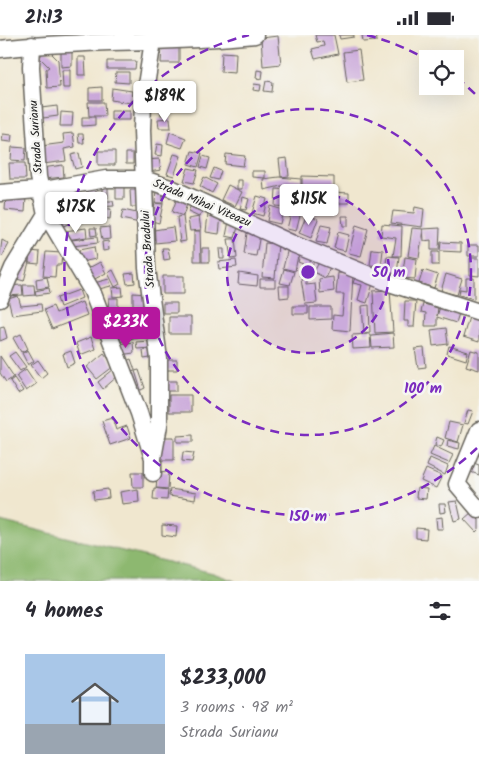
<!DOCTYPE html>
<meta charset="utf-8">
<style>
body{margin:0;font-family:Kalam,sans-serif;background:#f7f7f7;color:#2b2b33;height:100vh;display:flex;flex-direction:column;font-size:19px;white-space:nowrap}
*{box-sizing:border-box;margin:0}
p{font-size:16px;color:#7c7c81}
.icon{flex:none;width:28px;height:28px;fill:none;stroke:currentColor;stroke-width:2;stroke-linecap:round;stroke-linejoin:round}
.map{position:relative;height:546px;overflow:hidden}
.panel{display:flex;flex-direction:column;background:#fff;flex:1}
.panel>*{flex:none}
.fabs{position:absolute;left:419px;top:15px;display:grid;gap:10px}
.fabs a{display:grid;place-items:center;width:45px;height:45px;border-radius:0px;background:#fff;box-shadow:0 5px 20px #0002;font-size:25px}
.price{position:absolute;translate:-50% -42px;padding:0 11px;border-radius:5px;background:#fff;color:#222;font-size:16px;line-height:32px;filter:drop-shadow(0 1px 2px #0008)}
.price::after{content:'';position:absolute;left:50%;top:30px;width:15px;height:11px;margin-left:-8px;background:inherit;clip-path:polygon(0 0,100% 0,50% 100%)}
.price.active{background:#b5179e;color:#fff}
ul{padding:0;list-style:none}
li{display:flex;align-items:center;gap:15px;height:125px;padding:0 25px}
li span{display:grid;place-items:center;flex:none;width:140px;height:100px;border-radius:0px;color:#555}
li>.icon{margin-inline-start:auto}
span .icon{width:60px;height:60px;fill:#fffc;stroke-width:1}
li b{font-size:21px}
h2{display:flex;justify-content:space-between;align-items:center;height:60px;padding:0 25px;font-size:21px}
.status{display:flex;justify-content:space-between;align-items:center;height:35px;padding:0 25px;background:#fff;direction:ltr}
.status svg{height:14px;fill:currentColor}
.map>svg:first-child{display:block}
.forest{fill:#8db870;stroke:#546a46}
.building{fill:#caa8da}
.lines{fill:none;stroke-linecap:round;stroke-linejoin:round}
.minor-casing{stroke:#66635b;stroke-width:19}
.minor{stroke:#fff;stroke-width:16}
.ring{fill:none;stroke:#7b2cbf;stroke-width:2.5;stroke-dasharray:9 6}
.labels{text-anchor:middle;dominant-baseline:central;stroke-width:5;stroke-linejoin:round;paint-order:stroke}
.street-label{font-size:12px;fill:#1c1c1c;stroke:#f6f6f2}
.centre{fill:#7b2cbf;stroke:#f6f6f2;stroke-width:2.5}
.ring-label{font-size:15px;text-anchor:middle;font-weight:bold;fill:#7b2cbf;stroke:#f6f6f2;stroke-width:5;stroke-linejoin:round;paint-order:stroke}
</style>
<div class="status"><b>21:13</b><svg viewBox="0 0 49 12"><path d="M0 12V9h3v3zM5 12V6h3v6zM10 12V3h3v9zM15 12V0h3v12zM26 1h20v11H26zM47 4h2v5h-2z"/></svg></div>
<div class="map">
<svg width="479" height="546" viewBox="0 0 479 546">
<rect width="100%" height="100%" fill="#f6f6f2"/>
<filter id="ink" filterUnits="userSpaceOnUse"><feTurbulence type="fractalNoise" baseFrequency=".02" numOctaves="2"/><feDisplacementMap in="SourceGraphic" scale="10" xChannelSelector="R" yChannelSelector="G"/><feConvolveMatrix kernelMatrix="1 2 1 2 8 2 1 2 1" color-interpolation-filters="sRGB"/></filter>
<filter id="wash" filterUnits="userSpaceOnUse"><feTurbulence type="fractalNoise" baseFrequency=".0096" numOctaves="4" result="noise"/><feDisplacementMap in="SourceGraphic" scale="20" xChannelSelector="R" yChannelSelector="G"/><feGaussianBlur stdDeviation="1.12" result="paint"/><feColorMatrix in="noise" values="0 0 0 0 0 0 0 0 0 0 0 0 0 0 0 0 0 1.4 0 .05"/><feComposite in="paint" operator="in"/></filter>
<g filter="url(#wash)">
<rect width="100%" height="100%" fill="#f0e7cf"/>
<path class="forest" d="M0 486 213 538 235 546H0Z"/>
<g id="blocks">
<path class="building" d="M315 0H334L338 19 315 24 312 14 324 11 323 6 317 7Z
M339 0H354V2L340 4Z
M362 0H376L377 6 363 7Z
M278 1 281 29 263 31 261 3Z
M61 10H72V31L61 32Z
M162 10H179V28H161Z
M43 15 51 18 58 25 60 52 47 53 46 34 49 32 40 23Z
M359 15 363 45 347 47 343 17Z
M222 17 236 18 235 38 221 37Z
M78 22H85L86 40H78Z
M107 26H136L135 34H107Z
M62 35H70V53H63Z
M257 35 263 36 262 44 256 43Z
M116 37H129V48L115 47Z
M266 46 273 47 272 57 264 56Z
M254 49 261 50 260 56 253 55Z
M102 52V65H89V53Z
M112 53 132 56 131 68 111 65Z
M160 62H166L167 80H161Z
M88 67H104L105 81H89Z
M57 71 58 81 43 83 41 73Z
M111 76H130V85H111Z
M61 77 73 78 72 91H60Z
M82 82H95V90L82 91Z
M170 83 171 93H159L158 84Z
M170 97 186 103 182 113 167 108Z
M73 98 75 112 64 114 66 126 43 129 41 111 64 108 63 99Z
M3 99 12 100 11 107 2 106Z
M78 99H83L84 108H79Z
M157 109 163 110 162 121 155 120Z
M12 112 26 113 25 126 11 125Z
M98 116H115V130H98Z
M192 116 202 118 198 132 188 129Z
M79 118 82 132 75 134 71 120Z
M126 118H133V129H126Z
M174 119 181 121 174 141 167 139Z
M226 119 245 121 243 131 225 129Z
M203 121 210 123 207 134 200 132Z
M287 123 289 141 281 142 279 124Z
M159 124 161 135 149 137 147 125Z
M9 128H25L26 144H10Z
M63 130 64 142 44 144 42 133Z
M188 133 198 135 194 148 184 146Z
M214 133 221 136 218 145 210 143Z
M252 136H265V143L252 142Z
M302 141 334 142V155H302Z
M204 142 217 149 212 158 200 151Z
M279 142 301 144V153L281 151 264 155 263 144Z
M237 145H242V154H237Z
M108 147V163H102V148Z
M116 149H124V164H116Z
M94 150 97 160 89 163 86 153Z
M228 150 242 157 235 171 221 165Z
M156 153H163V168H155Z
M68 154 70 161 59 164 71 187 62 192 46 160Z
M276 154 288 155 287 172 275 171Z
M130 155H142L143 172H131Z
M294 157H303L304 177 296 178Z
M317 157 318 178H311L310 158Z
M332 157 349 158V168H332Z
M6 161 26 162 25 177 5 175Z
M257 161 267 164 263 181 252 178Z
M243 162 249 164 246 175 240 174Z
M89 163 91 169 84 172 82 165Z
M177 163 188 166 183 181 172 177Z
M79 165 84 178 71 182 67 169Z
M99 166H113L114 171 99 172Z
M155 168 163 169 159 188 152 186Z
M192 168 204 173 199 182 188 177Z
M270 171 283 175 280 189 267 186Z
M415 172 424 174 422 192 391 188 393 176 414 178Z
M95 173 111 174 110 184 95 182Z
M123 175 141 179 140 188 121 184Z
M291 178 300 180 296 196 287 194Z
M208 179 221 181 219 199 206 197Z
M307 179 318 184 311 203 299 198Z
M183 181 186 206 180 207 177 182Z
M342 181H348V191H343Z
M199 182 201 195 190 196 188 184Z
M229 186 239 188 235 203 226 201Z
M382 189 402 191 401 221H393L396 203 381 201Z
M321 190 331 192 327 209 316 207Z
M356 190 368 194 361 221 349 218Z
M109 192 110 204 102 205 100 193Z
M173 192 175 206 155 208 154 195Z
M86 193 87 202 66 205 65 196Z
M90 193H96L97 200 91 201Z
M412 193 423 194 419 223 408 221Z
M440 193 439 215H431V205L424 206 423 194Z
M194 196H200L201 226H194Z
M338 197 349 200 345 216 334 213Z
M247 198 260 199 256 221 244 219Z
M97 202 98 208 72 211 71 205Z
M228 204H235L237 223 231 224Z
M2 205 9 209 2 222 0 220Z
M108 206 109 215 103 216 102 207Z
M441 207 461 208V217L440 216Z
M265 208 278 209 275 243 262 242Z
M468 210H479V221H468Z
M94 212 96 224 81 227 79 215Z
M162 213H168L170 224 164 225Z
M202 213H209V227H202Z
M288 213 299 215 295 236 283 233Z
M219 214H224V224H220Z
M372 214 383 215 381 231 370 230Z
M30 216 40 217 39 229 29 228Z
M46 217 62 218 61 230H56L55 242 43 241Z
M301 217 315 222 308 244 299 241 303 229 298 227Z
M432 217H439V230H432Z
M387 221 399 222 397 239 385 237Z
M405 222 417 224 415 244 402 243Z
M470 223H479V241L470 240Z
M21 225 29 227 24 246 17 244Z
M236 225 237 232 219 234 218 227Z
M320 225 331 230 325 243 314 237Z
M100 227 106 238 91 246 85 235Z
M284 234 294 237 290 250 280 248Z
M113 235 120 249 115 252 108 238Z
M423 235 438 240 434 253 419 248Z
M134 238 135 248 127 249 125 239Z
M239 238 258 241 257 251 238 249Z
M338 238 353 239 350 296 332 294 333 280 342 281 344 259H336Z
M446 239 462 244 457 260 441 256Z
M356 240 374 245 367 268 358 265 362 250 353 248Z
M163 241H184V259H163Z
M47 242 49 252 37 254 36 244Z
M333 242 334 256 320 258 319 244Z
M466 243H474V264L459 260 460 254 466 255Z
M109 244 111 251 95 255 94 248Z
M260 244H275V252H260Z
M301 244H306V250L315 249 317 268 305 269Z
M22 250 23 260 6 261V251Z
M23 250H34L35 260 24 261Z
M279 251H289V262L280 263Z
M122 252 123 261 113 262 112 253Z
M49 253 50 258 36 260 35 256Z
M79 255 82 263 60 272 57 263Z
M390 255 393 297 375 298 373 256Z
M133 258 146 259V272L133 271Z
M18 261 21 271 41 269 42 276 12 280 8 264Z
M109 263H118V275L108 274Z
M405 266H416L414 292H408V286H404Z
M82 267 87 280 52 294 44 275 53 271 56 278Z
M163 268H177V278H163Z
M423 269 438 272 437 281 440 272 459 278 456 288 437 282V291H425L426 278 421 277Z
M369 270 370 297 364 298 362 271Z
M293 271H308V279H293Z
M310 272H331V284L310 285Z
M126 275 127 285 107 287 105 277Z
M149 279 150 288 136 289 135 281Z
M169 282H191V299H169Z
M469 282 479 285V307L463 302Z
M4 291 7 303 0 306V292Z
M138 292 140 301 116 308 113 298Z
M446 293 448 309 433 311 431 295Z
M393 298 394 312 372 313 371 300Z
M21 299 28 314 21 317 13 303Z
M370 299 371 313 353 314 352 300Z
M91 302 95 314 80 320 76 308Z
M150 306 151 313 137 314 136 307Z
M133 307 134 318 119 320 118 309Z
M449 311 468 317 466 325 447 319Z
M424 313 426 332 418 333 415 314Z
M149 314 150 323 144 324 143 315Z
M28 315 34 326 28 330 22 318Z
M471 315 479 317V335L466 331Z
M71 316 75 328 67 332 63 319Z
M15 317 26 332 20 336 9 321Z
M104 318 114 331 97 344 87 332Z
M0 321 14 342 6 347 0 338Z
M131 324 135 335 127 337 124 327Z
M38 325 47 338 41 343 31 330Z
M163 325H177V335H163Z
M26 334 36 349 26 356 16 341Z
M114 334 119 340 103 354 98 347Z
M139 335 145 353 141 355 135 336Z
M14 343 23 356 18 359 10 346Z
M163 346H177V356H163Z
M169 360H191V377H169Z
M468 375 473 376 468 389 464 388Z
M112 383 116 395 127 391 131 403 110 410 102 386Z
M449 387 463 390 458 407 445 403Z
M193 400V407H177V401Z
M158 402H174V425H158Z
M437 402 444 405 441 412 435 409Z
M448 405 460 408 459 414 447 411Z
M434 411 453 420 449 428 430 420Z
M183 417 194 418 192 427 182 426Z
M430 423 448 431 445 440 427 431Z
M471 427 479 430V440L468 436Z
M426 434 442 441 436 453 421 446Z
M158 436 169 437 168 454 156 453Z
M132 437H143V452H133Z
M154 453 168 455 167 465 153 464Z
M417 453 427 454 426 464 416 463Z
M108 454 109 463 94 465 93 456Z
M138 454 139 467 122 469 120 457Z
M170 454 196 458 195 465 169 461Z
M457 466 461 484 454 486 449 467Z
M439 469H445L446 477 440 478Z
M472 477 479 485V494L476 497 464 484Z
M442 482 443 494H437L436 483Z
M162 490 177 491 176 502 162 500Z
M416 493 427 494 426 504 416 503Z"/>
</g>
</g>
<g filter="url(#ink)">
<use href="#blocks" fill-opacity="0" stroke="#66635b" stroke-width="1"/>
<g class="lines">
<defs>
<path id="minor" d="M153 6 143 69 142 95 147 233 159 324V390L153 423
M32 10 31 32 38 142 46 179 92 256 139 378 153 423V438
M0 14C84 4 170 9 255 0
M0 158 50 154 106 144H144L173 154 293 209 389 248 479 277
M0 264 13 233 46 179
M479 395 457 449 479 475"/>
</defs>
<use href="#minor" class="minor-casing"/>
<use href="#minor" class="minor"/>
</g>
</g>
<circle cx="308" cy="237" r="81" fill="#7b2cbf" fill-opacity=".12"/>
<g class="ring">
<circle cx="308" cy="237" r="81"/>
<circle cx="308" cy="237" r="163"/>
<path d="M477 413A244 244 0 1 1 249 0M367 0A244 244 0 0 1 426 24M457 43A244 244 0 0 1 477 61"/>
</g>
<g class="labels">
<g class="street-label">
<text transform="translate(36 102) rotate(-94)">Strada Surianu</text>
<text transform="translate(202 168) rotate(23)">Strada Mihai Viteazu</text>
<text transform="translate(148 214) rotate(-94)">Strada Bradului</text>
</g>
</g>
<circle cx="308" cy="237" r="8" class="centre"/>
<g class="ring-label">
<text x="389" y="242">50 m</text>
<text x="423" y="358">100 m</text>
<text x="308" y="486">150 m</text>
</g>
</svg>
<div class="fabs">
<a><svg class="icon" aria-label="locate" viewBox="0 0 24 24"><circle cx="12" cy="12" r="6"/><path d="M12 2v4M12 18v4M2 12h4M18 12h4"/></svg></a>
</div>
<b class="price" style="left:165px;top:88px">$189K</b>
<b class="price" style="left:309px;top:191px">$115K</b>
<b class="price" style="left:76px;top:199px">$175K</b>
<b class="price active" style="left:126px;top:314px">$233K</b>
</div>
<section class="panel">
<h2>4 homes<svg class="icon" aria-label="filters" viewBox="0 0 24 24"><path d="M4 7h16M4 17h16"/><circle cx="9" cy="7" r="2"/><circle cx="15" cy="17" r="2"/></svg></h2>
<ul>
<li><span style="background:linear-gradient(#a9c7e8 70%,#9aa5b1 0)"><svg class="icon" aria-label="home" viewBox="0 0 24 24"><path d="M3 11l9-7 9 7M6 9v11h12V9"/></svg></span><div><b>$233,000</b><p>3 rooms · 98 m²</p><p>Strada Surianu</p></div></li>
</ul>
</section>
